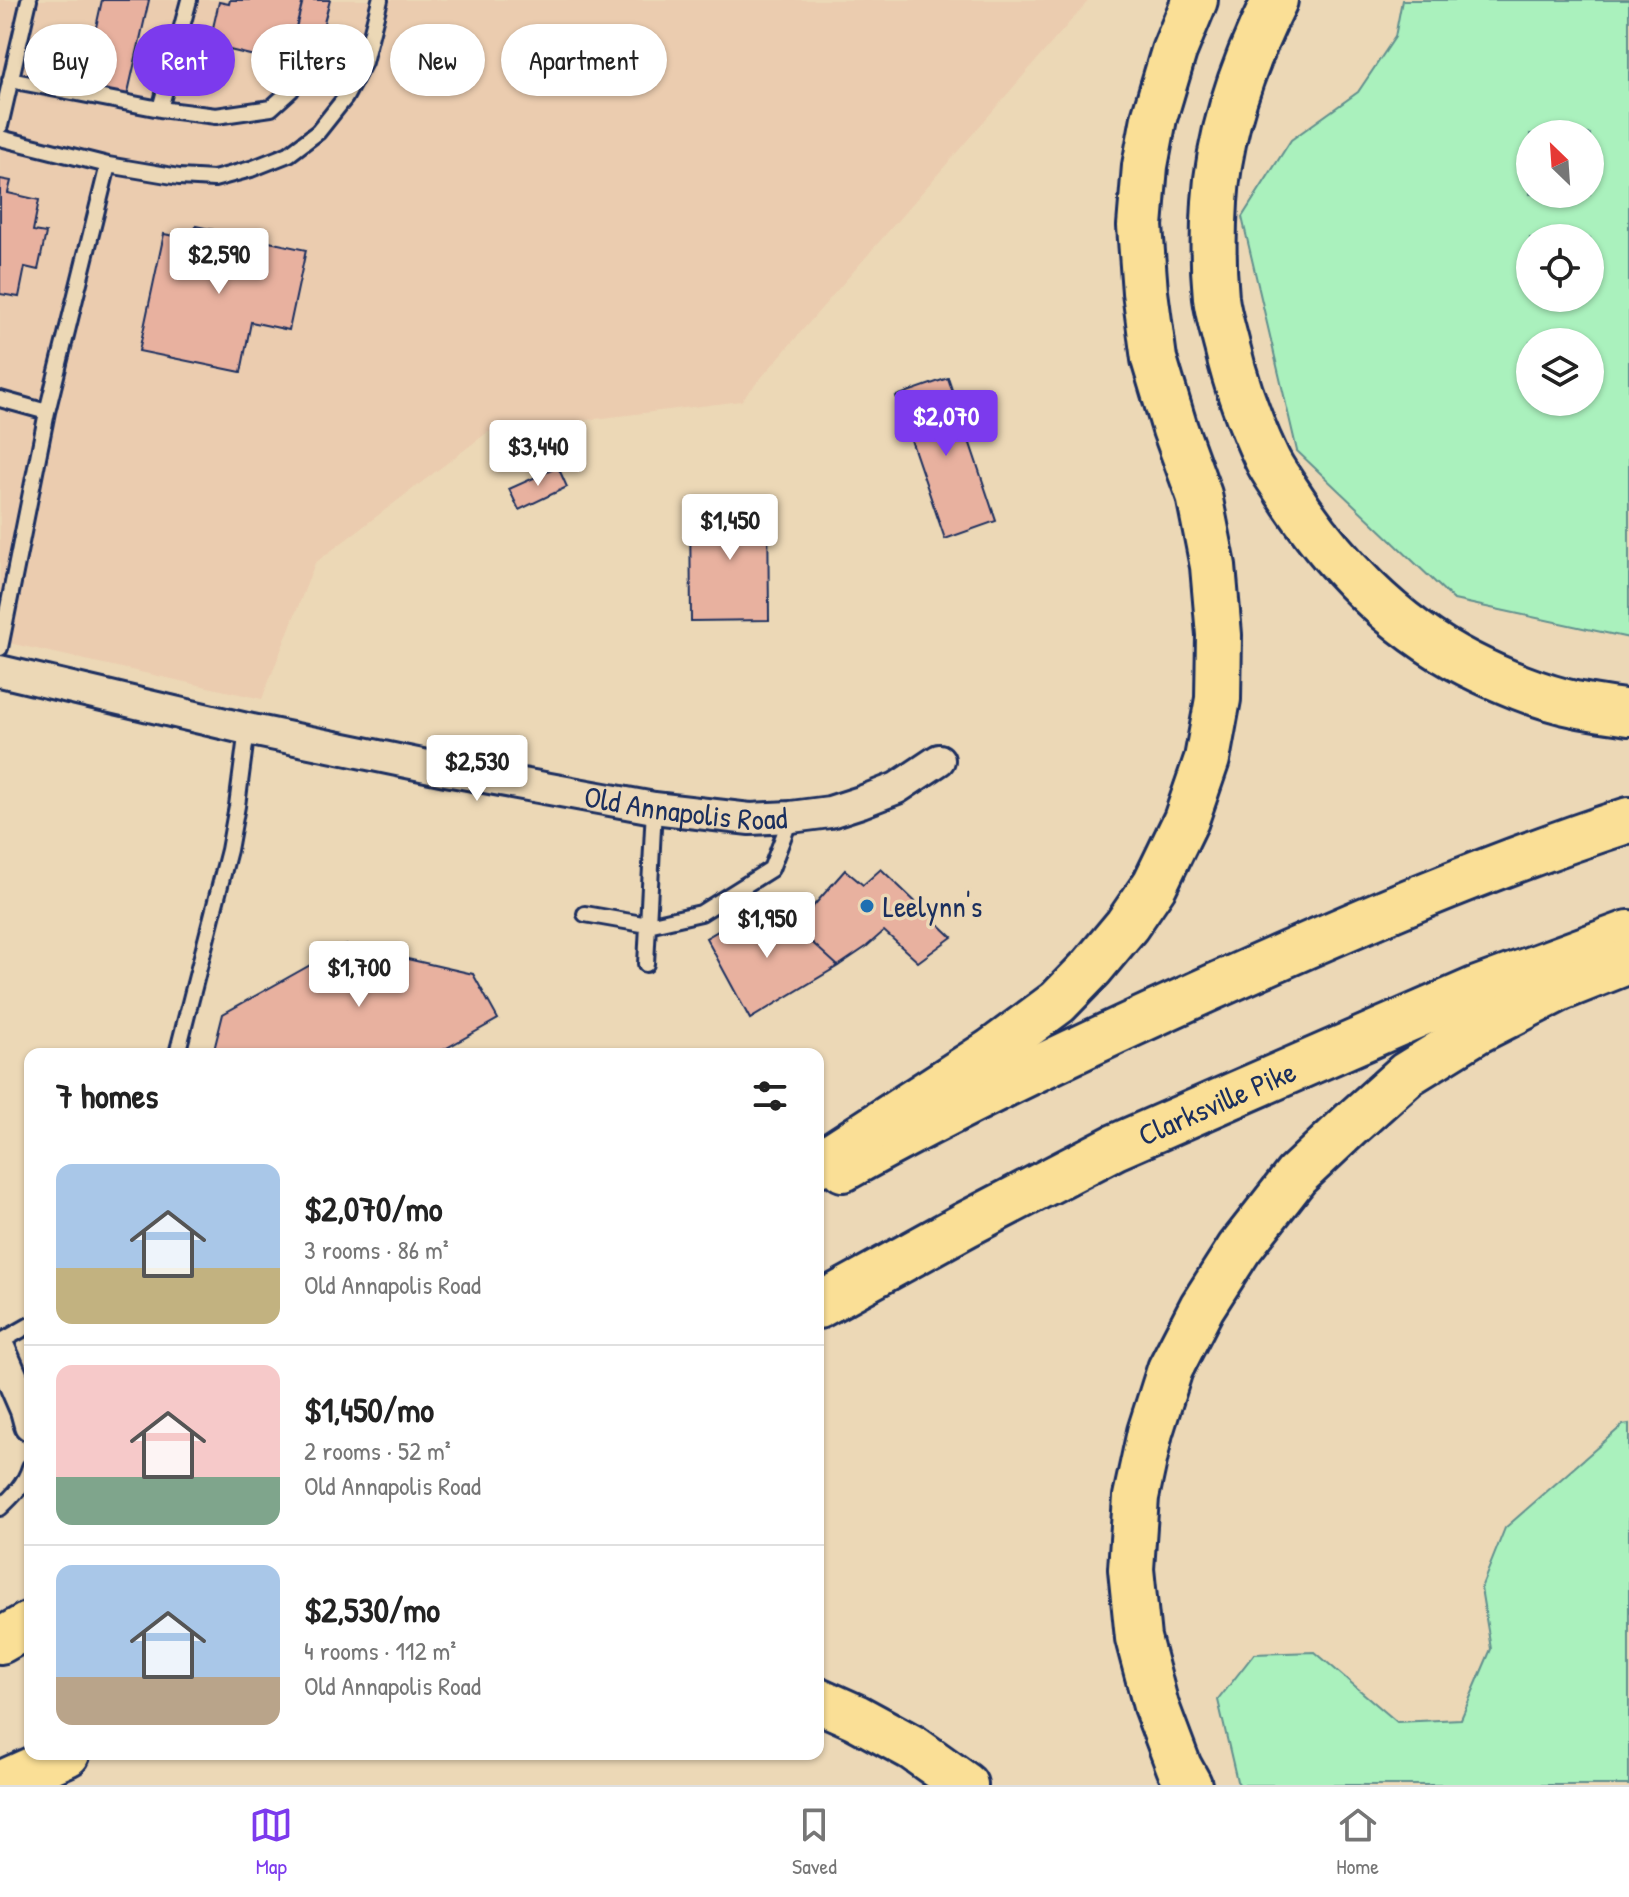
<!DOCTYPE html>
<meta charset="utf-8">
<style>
body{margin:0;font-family:"Patrick Hand",sans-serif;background:#f6f6f6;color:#222;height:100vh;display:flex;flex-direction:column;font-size:30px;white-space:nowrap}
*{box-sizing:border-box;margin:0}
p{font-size:26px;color:#767676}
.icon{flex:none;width:44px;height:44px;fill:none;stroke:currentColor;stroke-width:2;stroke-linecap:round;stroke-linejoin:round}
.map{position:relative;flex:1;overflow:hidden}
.drawer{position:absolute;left:24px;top:1048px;width:800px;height:712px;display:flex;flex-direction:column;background:#fff;border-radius:16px;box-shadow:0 2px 6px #0004}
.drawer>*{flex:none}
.guide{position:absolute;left:24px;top:24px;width:800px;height:72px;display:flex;gap:16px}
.needle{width:52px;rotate:335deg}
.tools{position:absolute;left:1516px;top:120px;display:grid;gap:16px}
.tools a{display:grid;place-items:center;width:88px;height:88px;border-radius:50%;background:#fff;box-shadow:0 2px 6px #0004;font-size:40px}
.price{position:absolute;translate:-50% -68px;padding:0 18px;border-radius:8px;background:#fff;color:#222;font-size:26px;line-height:52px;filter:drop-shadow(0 2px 4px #0008)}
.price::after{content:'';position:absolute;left:50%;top:48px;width:24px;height:18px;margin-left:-12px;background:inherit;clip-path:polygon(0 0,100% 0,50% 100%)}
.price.selected{background:#7c3aed;color:#fff}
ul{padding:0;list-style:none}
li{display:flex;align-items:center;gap:24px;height:200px;padding:0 32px}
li+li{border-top:2px solid #e0e0e0}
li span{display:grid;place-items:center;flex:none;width:224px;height:160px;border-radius:16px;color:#555}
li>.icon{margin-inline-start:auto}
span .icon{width:96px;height:96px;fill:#fffc;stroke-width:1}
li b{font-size:34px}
h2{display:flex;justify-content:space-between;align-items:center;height:96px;padding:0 32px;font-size:34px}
.chip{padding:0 28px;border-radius:36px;background:#fff;box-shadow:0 2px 6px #0004;font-size:28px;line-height:72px}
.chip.selected{background:#7c3aed;color:#fff}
.tabs{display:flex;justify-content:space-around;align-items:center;height:112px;border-top:2px solid #e0e0e0;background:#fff;font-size:22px;color:#767676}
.tabs a{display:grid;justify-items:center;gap:4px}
.tabs .selected{color:#7c3aed}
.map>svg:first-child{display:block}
.built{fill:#ebccaf}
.green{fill:#aaf1bd;stroke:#62908e;stroke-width:2;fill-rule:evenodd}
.building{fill:#e8b19f;stroke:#1b2f5e;stroke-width:2}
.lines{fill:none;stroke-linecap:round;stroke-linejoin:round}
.lane-casing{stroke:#1b2f5e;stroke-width:20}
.street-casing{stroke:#1b2f5e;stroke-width:36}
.primary-casing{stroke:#1b2f5e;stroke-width:50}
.highway-casing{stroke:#1b2f5e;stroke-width:50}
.lane{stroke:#ecd8b6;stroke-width:14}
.street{stroke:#ecd8b6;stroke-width:30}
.primary{stroke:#fadf96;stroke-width:44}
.highway{stroke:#fadf96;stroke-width:44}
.poi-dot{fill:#1f6fb2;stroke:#ecd8b6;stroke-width:3}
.labels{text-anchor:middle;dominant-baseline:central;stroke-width:7;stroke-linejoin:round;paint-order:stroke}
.street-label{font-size:30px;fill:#1b2f5e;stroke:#ecd8b6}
.poi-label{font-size:30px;fill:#1b2f5e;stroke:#ecd8b6;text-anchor:start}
</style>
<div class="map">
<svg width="1629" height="1785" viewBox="0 0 1629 1785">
<rect width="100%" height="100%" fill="#ecd8b6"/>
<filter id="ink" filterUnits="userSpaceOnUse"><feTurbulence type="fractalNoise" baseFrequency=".0125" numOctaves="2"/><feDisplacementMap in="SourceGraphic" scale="16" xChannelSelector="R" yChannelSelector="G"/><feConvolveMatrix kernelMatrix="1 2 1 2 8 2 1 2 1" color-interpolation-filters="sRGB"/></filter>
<g filter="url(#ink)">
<path class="built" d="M0 0H1089L741 401 488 432 315 563 262 699 0 641Z"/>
<path class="green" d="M1402 0H1629V638L1454 600 1297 451 1242 217 1291 140 1358 92 1395 37ZM1530 134H1590V194H1530ZM1530 238H1590V298H1530ZM1530 342H1590V402H1530Z
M1629 1424V1785H1240L1237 1781 1218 1700 1254 1654 1315 1652 1397 1722 1461 1719 1491 1649 1481 1588 1505 1528 1623 1425Z"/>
<path class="building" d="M102 0H149L124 110 80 100Z
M230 0H303L287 64 209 45 219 2 229 4Z
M303 0H330L313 64 288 57Z
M0 179 11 181 8 193 39 200 33 231 46 233 38 270 25 267 19 297 0 294Z
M196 226 306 250 289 330 251 322 241 372 139 351 164 234 193 240Z
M948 378 996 521 945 539 896 396Z
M558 467 567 487 519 510 509 489Z
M768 502 769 620 691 621 690 503Z
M881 869 952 937 918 962 884 931 866 947 838 966 795 927 845 870 863 885Z
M767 903 783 931 795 927 838 966 750 1019 706 938Z
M346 945 473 974 498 1019 436 1054H213L223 1014Z"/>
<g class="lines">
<defs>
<path id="lane" d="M10 80 160 109 189 0
M160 109 216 116 271 108 291 90 302 61
M0 126 29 0
M0 138 108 165 179 177 214 179 251 169 289 154 318 132 345 98 364 62 380 0
M0 399 47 412
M0 648 47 412 108 165
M585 914 648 925 701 913 771 869 791 817
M646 964 654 808
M177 1054 229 850 237 806 247 729
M0 1342 30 1325
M0 1508C13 1496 25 1484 30 1467"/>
<g id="street">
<path id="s1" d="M0 671 247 729 446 770 654 808 750 819 791 817 830 812 861 802 897 788 939 760"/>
<path d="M0 1350 26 1410 30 1425"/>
</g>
<g id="primary">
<path d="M843 1169C963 1102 1087 1044 1213 987 1349 926 1487 866 1629 820"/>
<path id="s2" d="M818 1306 965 1225 1115 1147 1475 990 1629 933"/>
<path d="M0 1641 30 1624"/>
</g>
<path id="highway" d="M1275 0C1244 62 1219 131 1215 202 1213 233 1213 267 1216 298 1218 314 1223 330 1227 346 1236 385 1250 423 1267 459 1272 470 1280 480 1286 490 1331 561 1393 626 1468 664 1497 679 1543 698 1575 704 1593 708 1611 710 1629 713
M818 1164 992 1051 1058 1002 1092 967 1127 925 1155 884 1186 820 1207 759 1218 699 1219 635 1213 566 1199 495 1175 429 1154 359 1145 292 1140 226 1145 166 1154 118 1174 51 1195 0
M818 1700 856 1717 913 1748 965 1785
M0 1784 67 1754
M1189 1785 1179 1767 1156 1706 1138 1638 1131 1569 1136 1497 1150 1432 1170 1369 1202 1307 1239 1249 1296 1176 1350 1125 1407 1074 1475 1032 1561 988 1629 961"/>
</defs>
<use href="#lane" class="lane-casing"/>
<use href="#street" class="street-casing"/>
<use href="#primary" class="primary-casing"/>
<use href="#highway" class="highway-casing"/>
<use href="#lane" class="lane"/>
<use href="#street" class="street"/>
<use href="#primary" class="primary"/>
<use href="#highway" class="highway"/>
</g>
</g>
<circle class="poi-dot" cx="867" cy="906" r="8"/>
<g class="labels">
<g class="street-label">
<text stroke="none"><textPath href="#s1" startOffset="700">Old Annapolis Road</textPath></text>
<text stroke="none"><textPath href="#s2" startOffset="448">Clarksville Pike</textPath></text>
</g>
<g class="poi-label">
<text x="883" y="906">Leelynn's</text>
</g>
</g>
</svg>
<div class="tools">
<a><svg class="needle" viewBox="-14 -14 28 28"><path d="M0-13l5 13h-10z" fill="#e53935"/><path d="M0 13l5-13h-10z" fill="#767676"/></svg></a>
<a><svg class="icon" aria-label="locate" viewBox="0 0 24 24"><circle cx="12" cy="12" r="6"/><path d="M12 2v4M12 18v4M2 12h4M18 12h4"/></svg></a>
<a><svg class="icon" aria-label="layers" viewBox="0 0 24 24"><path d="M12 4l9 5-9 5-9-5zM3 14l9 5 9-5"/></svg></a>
</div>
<b class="price" style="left:219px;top:296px">$2,590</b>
<b class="price selected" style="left:946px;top:458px">$2,070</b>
<b class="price" style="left:538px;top:488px">$3,440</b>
<b class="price" style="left:730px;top:562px">$1,450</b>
<b class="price" style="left:477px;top:803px">$2,530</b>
<b class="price" style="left:767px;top:960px">$1,950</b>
<b class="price" style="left:359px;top:1009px">$1,700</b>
<div class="guide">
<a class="chip">Buy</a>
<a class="chip selected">Rent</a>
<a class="chip">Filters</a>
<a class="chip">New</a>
<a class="chip">Apartment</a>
</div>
<section class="drawer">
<h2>7 homes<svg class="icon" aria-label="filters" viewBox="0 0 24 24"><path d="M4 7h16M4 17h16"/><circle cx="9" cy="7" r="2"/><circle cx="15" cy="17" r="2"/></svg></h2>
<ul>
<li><span style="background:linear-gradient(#a9c7e8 65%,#c2b280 0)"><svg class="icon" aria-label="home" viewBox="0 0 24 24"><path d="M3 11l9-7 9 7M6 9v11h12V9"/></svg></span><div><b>$2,070/mo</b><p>3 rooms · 86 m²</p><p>Old Annapolis Road</p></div></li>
<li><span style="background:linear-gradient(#f6c9c9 70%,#7fa58c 0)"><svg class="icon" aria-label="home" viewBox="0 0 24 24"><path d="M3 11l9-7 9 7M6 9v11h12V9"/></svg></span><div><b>$1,450/mo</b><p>2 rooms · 52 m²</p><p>Old Annapolis Road</p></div></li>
<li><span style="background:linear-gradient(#a9c7e8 70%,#b9a48a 0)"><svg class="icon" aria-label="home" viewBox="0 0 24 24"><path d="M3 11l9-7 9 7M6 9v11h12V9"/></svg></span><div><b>$2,530/mo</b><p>4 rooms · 112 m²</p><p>Old Annapolis Road</p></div></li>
</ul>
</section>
</div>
<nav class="tabs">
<a class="selected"><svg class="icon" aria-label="map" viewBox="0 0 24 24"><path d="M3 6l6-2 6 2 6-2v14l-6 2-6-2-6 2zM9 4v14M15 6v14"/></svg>Map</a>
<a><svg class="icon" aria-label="saved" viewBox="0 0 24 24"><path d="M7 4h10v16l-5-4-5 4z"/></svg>Saved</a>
<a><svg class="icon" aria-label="home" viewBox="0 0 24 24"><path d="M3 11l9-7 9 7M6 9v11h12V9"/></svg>Home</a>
</nav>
